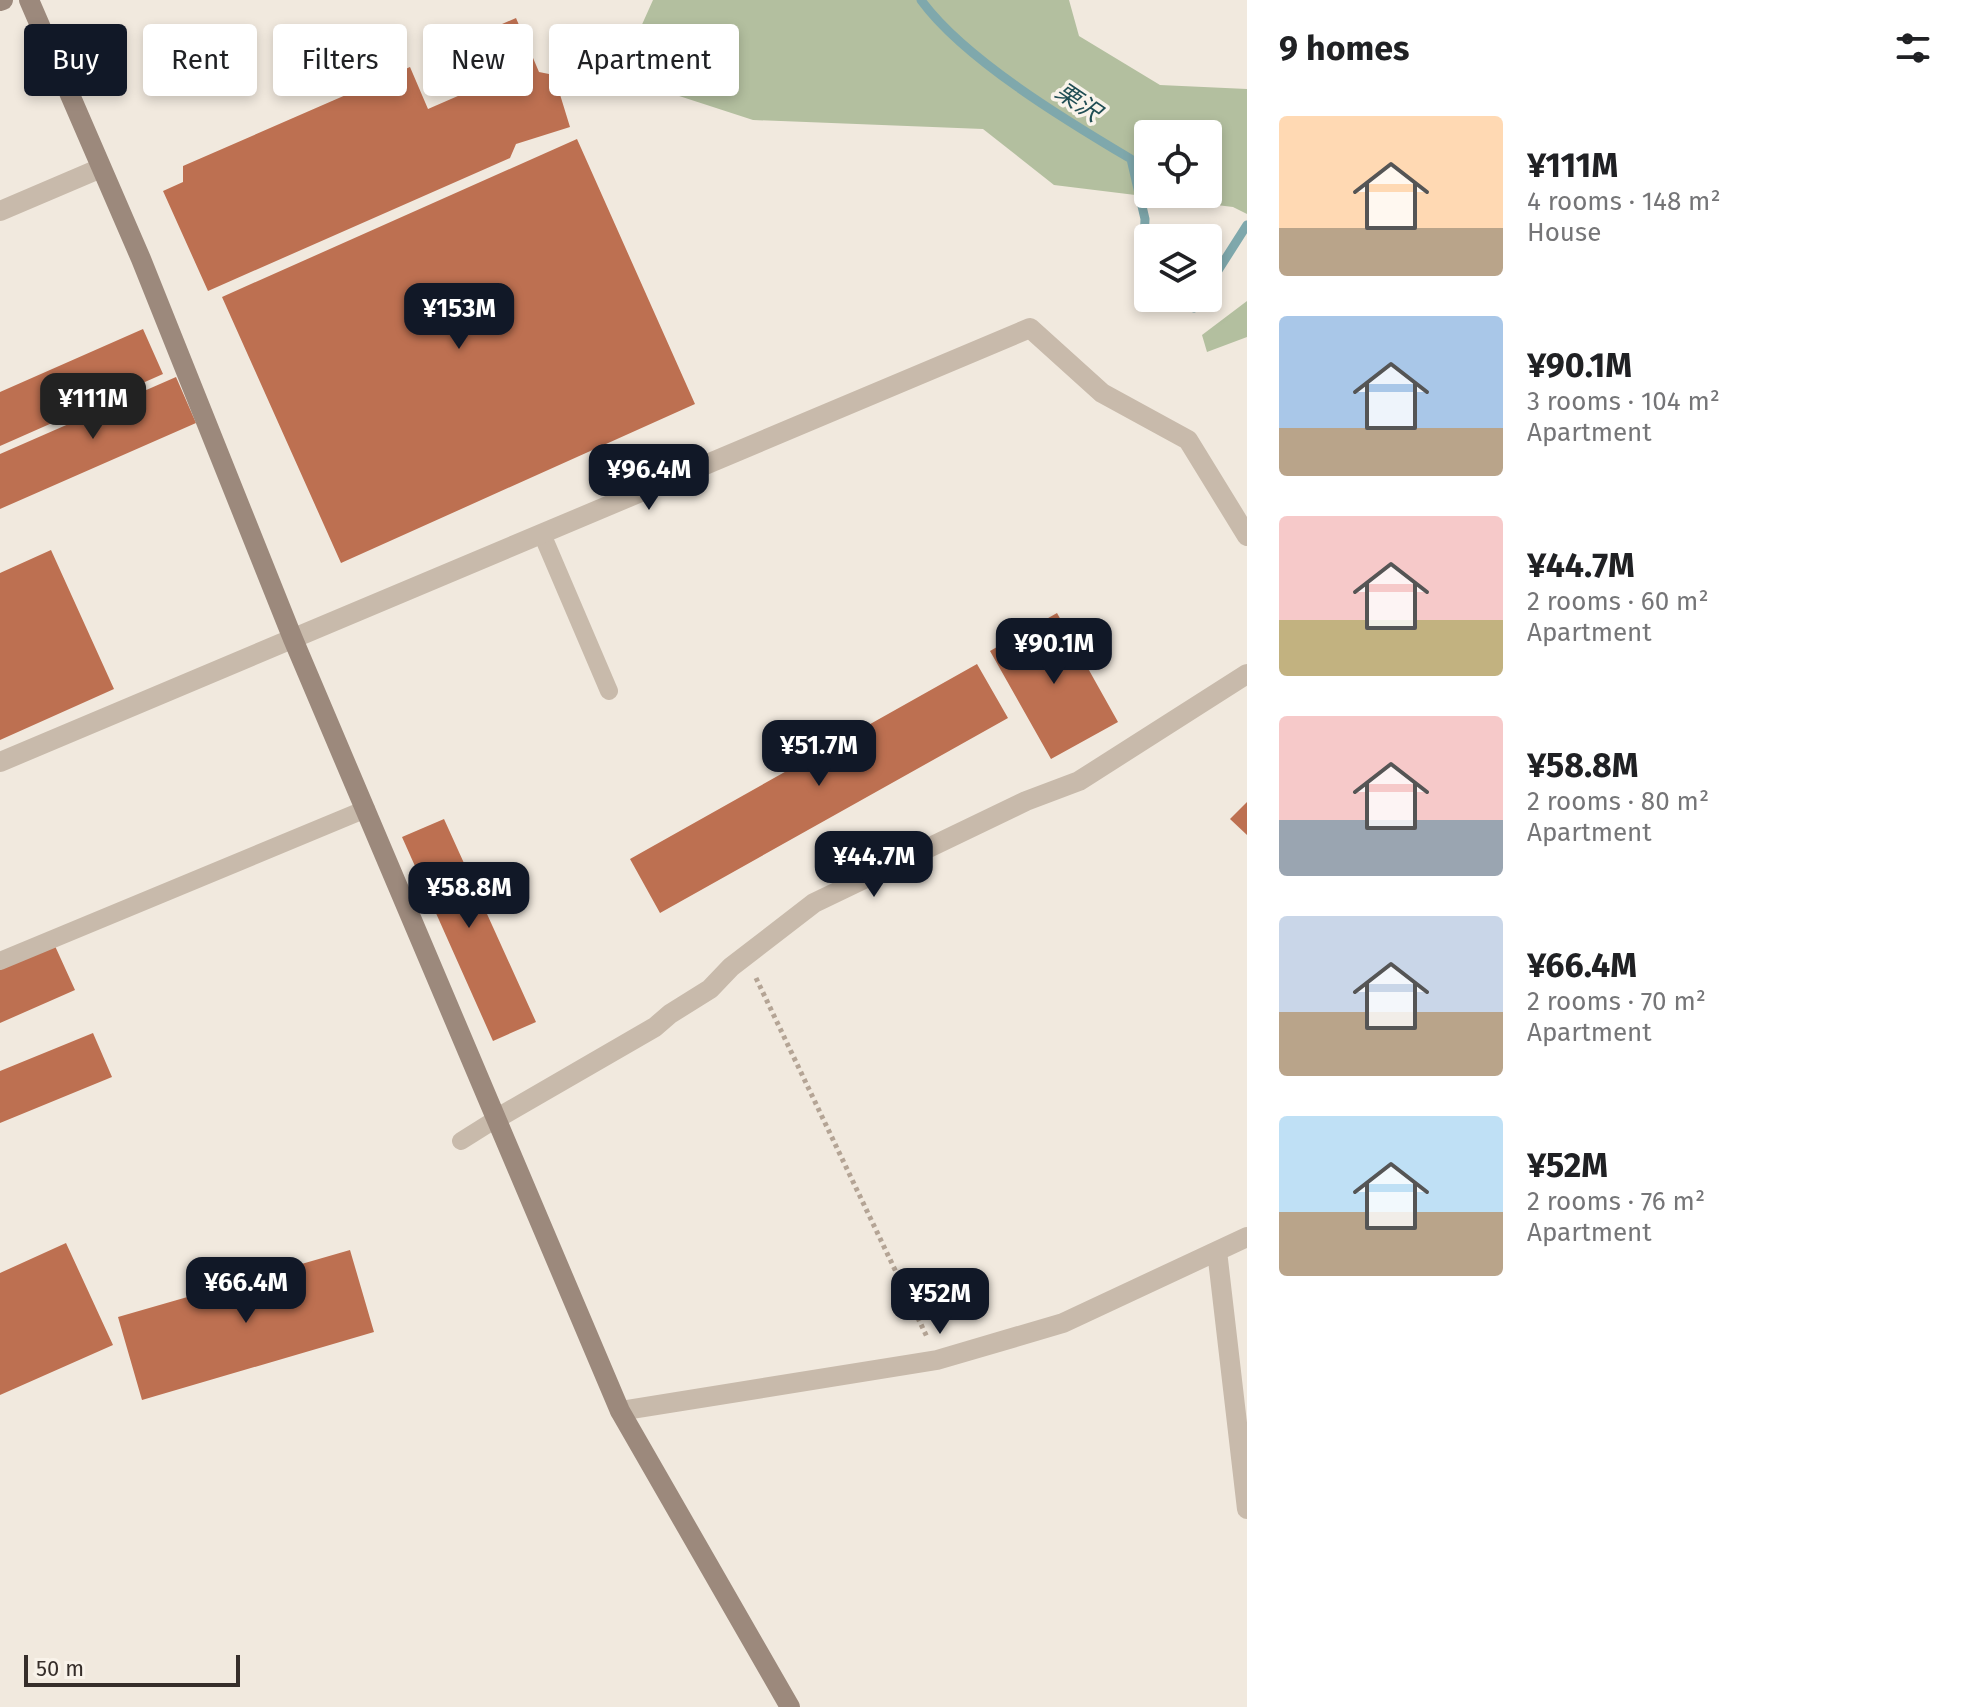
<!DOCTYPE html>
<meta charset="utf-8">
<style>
body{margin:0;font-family:"Fira Sans","Noto Sans JP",sans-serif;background:#f2f2f2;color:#202124;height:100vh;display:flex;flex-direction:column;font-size:30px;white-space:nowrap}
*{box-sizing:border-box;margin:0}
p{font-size:26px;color:#757577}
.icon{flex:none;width:44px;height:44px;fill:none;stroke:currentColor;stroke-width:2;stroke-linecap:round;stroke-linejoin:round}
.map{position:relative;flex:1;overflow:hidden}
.drawer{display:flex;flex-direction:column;background:#fff;width:720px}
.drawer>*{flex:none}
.guide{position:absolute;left:24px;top:24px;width:760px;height:72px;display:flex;gap:16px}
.tools{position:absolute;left:1134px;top:120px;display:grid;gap:16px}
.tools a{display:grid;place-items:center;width:88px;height:88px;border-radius:8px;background:#fff;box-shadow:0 4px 12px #0003;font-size:40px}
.scale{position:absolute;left:24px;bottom:20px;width:216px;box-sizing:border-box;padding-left:8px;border:4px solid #362e2a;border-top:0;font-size:22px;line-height:28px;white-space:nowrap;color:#362e2a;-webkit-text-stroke:6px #f9f3ea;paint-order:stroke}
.price{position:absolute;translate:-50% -68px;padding:0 18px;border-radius:16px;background:#111827;color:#fff;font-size:26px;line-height:52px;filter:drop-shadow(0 2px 4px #0008)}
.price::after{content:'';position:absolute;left:50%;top:48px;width:24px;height:18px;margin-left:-12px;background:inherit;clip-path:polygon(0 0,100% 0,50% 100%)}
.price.active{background:#222;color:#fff}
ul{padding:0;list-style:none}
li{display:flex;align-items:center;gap:24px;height:200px;padding:0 32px}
li span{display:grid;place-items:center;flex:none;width:224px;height:160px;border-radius:8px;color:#555}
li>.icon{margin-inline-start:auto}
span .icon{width:96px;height:96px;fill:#fffc;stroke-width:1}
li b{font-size:34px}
h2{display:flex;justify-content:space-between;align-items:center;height:96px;padding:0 32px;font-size:34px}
.chip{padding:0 28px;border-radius:8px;background:#fff;box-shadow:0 4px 12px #0003;font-size:28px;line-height:72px}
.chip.active{background:#111827;color:#fff}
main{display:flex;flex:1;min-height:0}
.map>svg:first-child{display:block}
.green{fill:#b3bf9f;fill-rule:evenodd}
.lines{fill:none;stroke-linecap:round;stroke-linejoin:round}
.stream{stroke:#7fa8ac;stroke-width:9}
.building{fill:#bd7051}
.path{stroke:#b4a495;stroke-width:5;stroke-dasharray:4 4;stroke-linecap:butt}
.lane{stroke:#c8baab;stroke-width:18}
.street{stroke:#c8baab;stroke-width:20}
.secondary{stroke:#9c897c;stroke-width:20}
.labels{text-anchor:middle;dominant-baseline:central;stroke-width:7;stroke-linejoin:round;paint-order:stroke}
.water-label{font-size:24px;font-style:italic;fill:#224f55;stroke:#f9f3ea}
</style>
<main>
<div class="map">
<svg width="1247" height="1707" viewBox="0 0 1247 1707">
<rect width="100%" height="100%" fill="#f1e9de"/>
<path class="green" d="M653 0H1069L1079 36 1160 85 1247 89V214L1233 207 1054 185 983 129 753 120 633 81 631 49ZM1148 134H1208V194H1148Z
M1247 301V337L1207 352 1202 335Z"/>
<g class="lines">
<path class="stream" d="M921 0C964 59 1067 121 1131 159L1145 219 1143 264 1148 269
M1208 286 1247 225
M1182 298 1194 308 1200 298"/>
</g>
<path class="building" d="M516 18 539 72 554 75 570 127 516 144 510 158 208 291 163 191 183 182V166L410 67 428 109 490 82 470 38Z
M577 139 695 404 341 563 222 297Z
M143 329 163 374 0 446V392Z
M176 377 196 423 0 509V454Z
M51 550 114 689 0 740V573Z
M1057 613 1118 722 1051 759 990 651Z
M977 664 1008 718 660 913 630 859Z
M1247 802V835L1230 819Z
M444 819 536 1022 493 1041 402 837Z
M55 946 75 990 0 1023V970Z
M93 1033 112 1077 0 1123V1071Z
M66 1243 113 1345 0 1395V1273Z
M350 1250 374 1332 142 1400 118 1317Z"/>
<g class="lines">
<path class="path" d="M756 978 927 1337"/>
<path class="lane" d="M542 534 609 691
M0 961 366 809
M461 1141 496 1119"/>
<path class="street" d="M0 211 101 168
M0 762 1030 328 1102 393 1188 440 1247 536
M496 1119 655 1027 670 1014 710 989 731 967 814 903 1026 801 1079 781 1247 674
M1217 1251 1247 1509
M620 1411 937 1360 1063 1323 1247 1237"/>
<path class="secondary" d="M29 0 141 259 293 639 620 1411 790 1707
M0 1 3 0"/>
</g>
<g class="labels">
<g class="water-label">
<text transform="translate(1078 102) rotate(34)">栗沢</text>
</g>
</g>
</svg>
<div class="tools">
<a><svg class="icon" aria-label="locate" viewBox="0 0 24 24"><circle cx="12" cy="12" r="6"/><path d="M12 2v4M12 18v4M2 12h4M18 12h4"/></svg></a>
<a><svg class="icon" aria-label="layers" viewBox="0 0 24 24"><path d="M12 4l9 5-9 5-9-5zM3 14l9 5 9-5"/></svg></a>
</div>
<div class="scale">50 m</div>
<b class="price" style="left:459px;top:351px">¥153M</b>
<b class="price active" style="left:93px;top:441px">¥111M</b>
<b class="price" style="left:649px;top:512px">¥96.4M</b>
<b class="price" style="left:1054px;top:686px">¥90.1M</b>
<b class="price" style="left:819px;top:788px">¥51.7M</b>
<b class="price" style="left:874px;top:899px">¥44.7M</b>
<b class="price" style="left:469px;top:930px">¥58.8M</b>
<b class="price" style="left:246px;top:1325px">¥66.4M</b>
<b class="price" style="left:940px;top:1336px">¥52M</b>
<div class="guide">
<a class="chip active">Buy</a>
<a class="chip">Rent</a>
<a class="chip">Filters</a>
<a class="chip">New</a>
<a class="chip">Apartment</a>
</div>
</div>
<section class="drawer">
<h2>9 homes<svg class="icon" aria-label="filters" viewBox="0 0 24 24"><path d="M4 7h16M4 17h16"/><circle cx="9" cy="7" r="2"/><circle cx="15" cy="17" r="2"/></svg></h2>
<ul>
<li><span style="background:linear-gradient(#ffd9b3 70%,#b9a48a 0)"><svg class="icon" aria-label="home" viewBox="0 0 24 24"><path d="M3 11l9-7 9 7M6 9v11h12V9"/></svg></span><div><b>¥111M</b><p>4 rooms · 148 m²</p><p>House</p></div></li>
<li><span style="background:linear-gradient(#a9c7e8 70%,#b9a48a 0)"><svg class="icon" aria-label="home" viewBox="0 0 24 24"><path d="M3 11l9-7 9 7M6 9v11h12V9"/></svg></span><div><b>¥90.1M</b><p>3 rooms · 104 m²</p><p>Apartment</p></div></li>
<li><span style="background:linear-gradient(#f6c9c9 65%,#c2b280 0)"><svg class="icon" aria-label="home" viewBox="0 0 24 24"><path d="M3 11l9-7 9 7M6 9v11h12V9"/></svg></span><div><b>¥44.7M</b><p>2 rooms · 60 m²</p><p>Apartment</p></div></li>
<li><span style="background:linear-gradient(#f6c9c9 65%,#9aa5b1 0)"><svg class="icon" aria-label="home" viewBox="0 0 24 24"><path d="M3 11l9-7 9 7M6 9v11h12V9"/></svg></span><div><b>¥58.8M</b><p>2 rooms · 80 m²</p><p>Apartment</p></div></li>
<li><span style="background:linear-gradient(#c9d6e8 60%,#b9a48a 0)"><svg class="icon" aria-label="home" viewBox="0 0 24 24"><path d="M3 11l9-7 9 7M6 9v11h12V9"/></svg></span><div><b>¥66.4M</b><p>2 rooms · 70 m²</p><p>Apartment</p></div></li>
<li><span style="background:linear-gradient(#bfe0f5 60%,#b9a48a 0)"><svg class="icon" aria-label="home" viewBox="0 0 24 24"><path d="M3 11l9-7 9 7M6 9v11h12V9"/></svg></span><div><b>¥52M</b><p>2 rooms · 76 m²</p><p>Apartment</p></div></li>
</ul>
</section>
</main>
